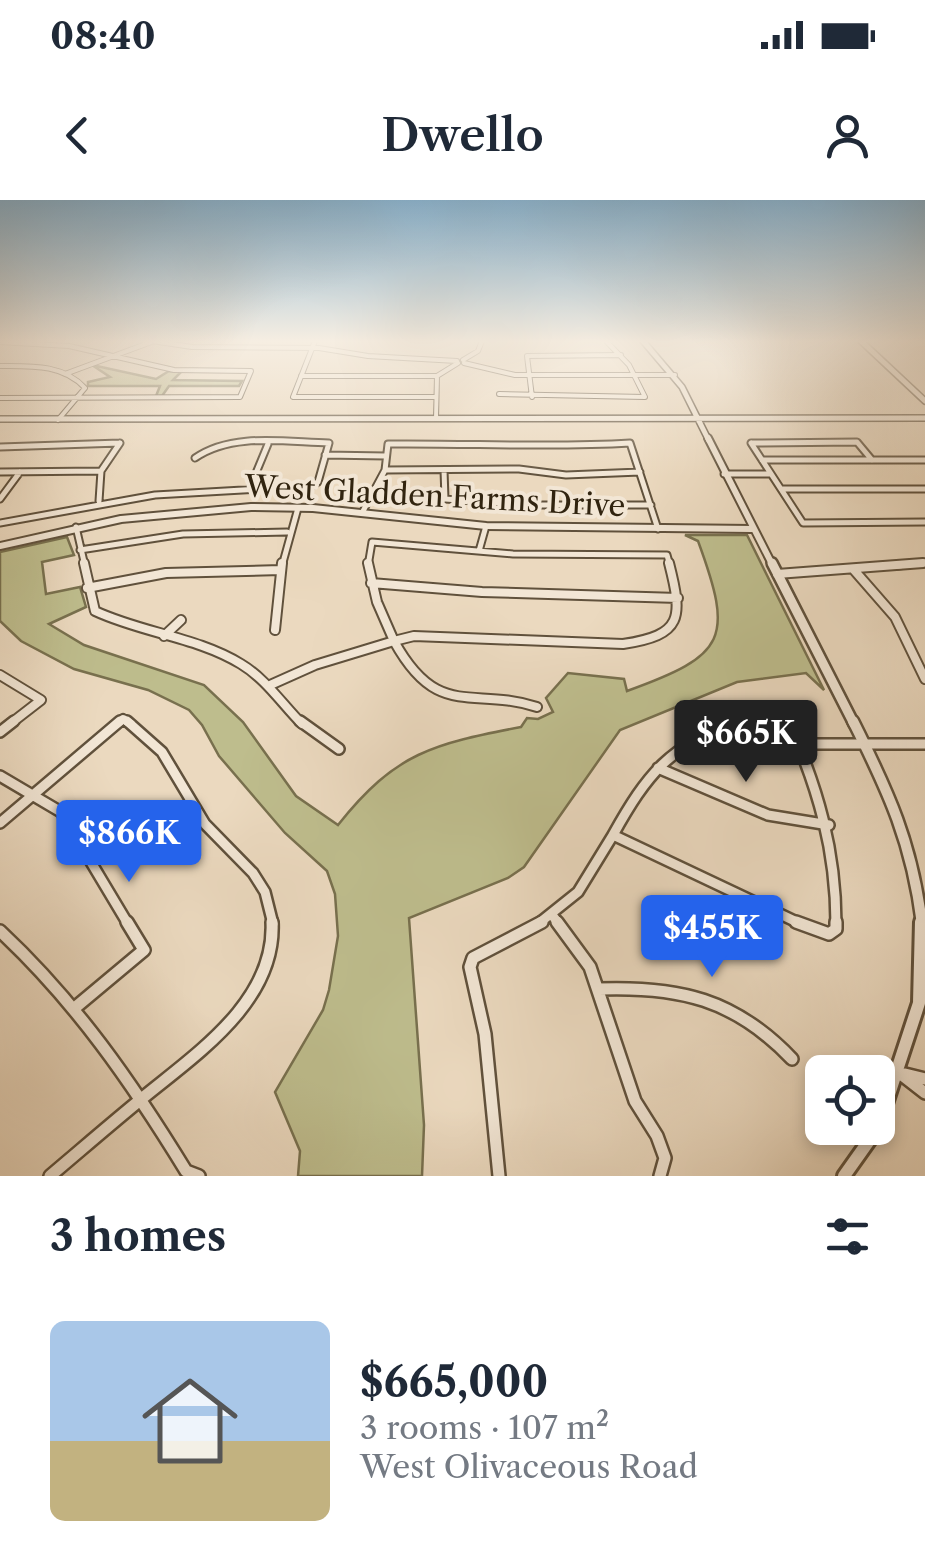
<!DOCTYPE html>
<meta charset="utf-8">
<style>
body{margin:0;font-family:"Libre Caslon Text",serif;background:#f6f6f7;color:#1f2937;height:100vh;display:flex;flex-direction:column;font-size:38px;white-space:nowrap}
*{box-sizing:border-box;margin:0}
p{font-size:32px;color:#747a83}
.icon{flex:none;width:55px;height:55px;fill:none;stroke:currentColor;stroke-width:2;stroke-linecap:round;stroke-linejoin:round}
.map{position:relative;height:976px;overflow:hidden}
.details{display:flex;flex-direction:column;background:#fff;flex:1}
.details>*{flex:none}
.tools{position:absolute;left:805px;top:855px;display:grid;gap:20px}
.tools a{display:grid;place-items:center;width:90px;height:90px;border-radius:15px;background:#fff;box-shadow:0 5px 15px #0003;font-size:50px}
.price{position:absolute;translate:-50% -85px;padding:0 22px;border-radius:10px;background:#2563eb;color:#fff;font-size:32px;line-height:65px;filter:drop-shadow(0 2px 5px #0008)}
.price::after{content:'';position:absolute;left:50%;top:60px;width:30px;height:22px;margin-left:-15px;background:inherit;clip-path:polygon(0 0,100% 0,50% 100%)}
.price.on{background:#222;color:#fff}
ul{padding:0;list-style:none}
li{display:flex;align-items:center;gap:30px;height:250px;padding:0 50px}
li span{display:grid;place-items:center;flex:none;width:280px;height:200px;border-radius:15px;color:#555}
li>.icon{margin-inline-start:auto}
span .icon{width:120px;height:120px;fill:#fffc;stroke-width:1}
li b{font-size:42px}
h2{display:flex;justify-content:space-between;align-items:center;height:120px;padding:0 50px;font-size:42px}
.status{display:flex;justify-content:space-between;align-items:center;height:70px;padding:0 50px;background:#fff;direction:ltr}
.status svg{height:28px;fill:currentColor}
header{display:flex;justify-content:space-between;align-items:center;height:130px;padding:0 50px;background:#fff;font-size:45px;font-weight:600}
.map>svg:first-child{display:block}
.green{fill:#bebd8d;stroke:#78704e;stroke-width:2.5}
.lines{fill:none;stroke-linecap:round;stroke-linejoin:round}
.minor-far4-casing{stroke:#60513c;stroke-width:6}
.minor-far3-casing{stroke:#60513c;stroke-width:9}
.minor-far2-casing{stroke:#60513c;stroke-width:12}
.minor-far1-casing{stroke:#60513c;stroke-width:14}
.minor-casing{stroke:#60513c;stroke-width:16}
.tertiary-far4-casing{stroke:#60513c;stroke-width:8}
.tertiary-far3-casing{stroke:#60513c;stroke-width:10}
.tertiary-far2-casing{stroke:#60513c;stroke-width:14}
.tertiary-far1-casing{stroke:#60513c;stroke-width:15}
.tertiary-casing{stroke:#60513c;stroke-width:18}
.minor-far4{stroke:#f2e6d5;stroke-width:4}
.minor-far3{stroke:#f2e6d5;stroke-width:5}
.minor-far2{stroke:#f2e6d5;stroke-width:8}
.minor-far1{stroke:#f2e6d5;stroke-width:9}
.minor{stroke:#f2e6d5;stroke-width:11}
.tertiary-far4{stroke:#f2e6d5;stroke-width:5}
.tertiary-far3{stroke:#f2e6d5;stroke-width:6}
.tertiary-far2{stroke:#f2e6d5;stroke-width:9}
.tertiary-far1{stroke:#f2e6d5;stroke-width:10}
.tertiary{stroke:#f2e6d5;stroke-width:12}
.labels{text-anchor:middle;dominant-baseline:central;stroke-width:8;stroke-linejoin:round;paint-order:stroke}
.far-street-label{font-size:30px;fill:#312410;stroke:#f2e6d5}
</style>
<div class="status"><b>08:40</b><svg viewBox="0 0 49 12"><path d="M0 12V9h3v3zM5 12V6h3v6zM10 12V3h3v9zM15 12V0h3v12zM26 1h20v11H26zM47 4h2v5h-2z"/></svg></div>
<header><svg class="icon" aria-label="back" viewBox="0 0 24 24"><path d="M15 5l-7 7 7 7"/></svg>Dwello<svg class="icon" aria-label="person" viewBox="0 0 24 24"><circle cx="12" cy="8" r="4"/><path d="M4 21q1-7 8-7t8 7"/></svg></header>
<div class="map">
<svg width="925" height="976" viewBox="0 0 925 976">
<rect width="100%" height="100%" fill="#ebd9bf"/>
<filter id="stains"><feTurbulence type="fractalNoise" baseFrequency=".002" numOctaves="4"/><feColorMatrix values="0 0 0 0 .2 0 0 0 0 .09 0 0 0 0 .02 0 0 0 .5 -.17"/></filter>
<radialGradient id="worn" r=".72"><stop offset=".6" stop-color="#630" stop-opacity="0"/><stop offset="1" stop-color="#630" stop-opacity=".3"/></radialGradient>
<path class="green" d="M92 165 156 179 169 171 181 172 173 180 242 181 239 186H169L162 196H156L160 186H88V182L110 177Z
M685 335H747L824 490 806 473 737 482 620 530 524 667 508 678 409 718 424 925 422 976H298L300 951 275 892 323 810 329 790 338 736 335 694 327 671 285 633 219 556 202 525 189 510 148 490 74 469 21 441 0 421V352L67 337 74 355 42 362 46 394 80 387 86 407 49 424 84 445 204 485 243 522 296 596 338 625C396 552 433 544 521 527L527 518 538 519 553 512 546 498 568 473 624 479 627 491C727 455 734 439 698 341Z"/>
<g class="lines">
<defs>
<path id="minor-far4" d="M152 141 192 147 319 148 368 156 457 161
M315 141 293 197H436
M0 142 69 146 174 170 251 171 240 197 0 198
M463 160 478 151 482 141
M464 163 515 175H675
M0 166C31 166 63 164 85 188L58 220
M65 174 154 141
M301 176H437
M499 194 645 197 629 165 606 141
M532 197 527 156 621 155
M436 219 437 176 458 163"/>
<path id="minor-far3" d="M751 243 803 323 925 322
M751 243 857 242 872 260
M0 247 120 243
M325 255 386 256
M762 260H925
M385 270 519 269 566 275 640 272
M444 270 445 299 534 305H651
M0 272 101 271
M724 274H771
M251 285 268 244
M781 289H925
M0 299 20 272
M99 301 101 271 120 243
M362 313 385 270 388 244C469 243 550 248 630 243L658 329
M0 323 155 295 312 286 318 282 329 243C286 242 232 232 195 258
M76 327 85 366
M80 350 183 334 287 332
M479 351 486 326
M282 366 298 308
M368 366 372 342 513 354 667 355 670 366
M898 366 925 363"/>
<path id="minor-far2" d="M84 363 95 411C142 433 197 437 241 464 266 479 282 504 302 524
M368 363 377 402 394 441
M854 370 895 417 925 479
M777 374 923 363
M371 383 482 392 678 398
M87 388 166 373 281 370
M275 430 282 363
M164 436 181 420
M394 441C438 521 472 486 537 507
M394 441 414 436 623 444C683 435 683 418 669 363
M0 475 41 500 10 524
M268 486 315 465 394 441
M117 524 123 519 131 524
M731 524 766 511 786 517 789 524"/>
<path id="minor-far1" d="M127 521 162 552 205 624 253 673 265 692 273 724
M300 521 339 549
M788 521C818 587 836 651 836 724
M0 532 14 521
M799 544H925
M658 568 768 615 829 625
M0 576 61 612 128 724
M0 623 120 521
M613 635 801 724
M613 635C647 574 670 545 738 521
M552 715 559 724
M538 724 578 692 613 635"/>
<path id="minor" d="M557 722 590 767 635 901 657 936 665 958 660 976
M796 722 829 734 836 729V722
M0 731C76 802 132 883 186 971L199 976
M598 789C679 786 735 799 792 859
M77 806 144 750 127 722
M898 872 925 893
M905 874 925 879
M50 976C82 949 113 922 145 896 199 852 276 800 272 722
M499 976 485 834 470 767 473 758 542 722"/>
<path id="tertiary-far4" d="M643 141 682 187 709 241
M861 141 925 201
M0 219 925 218"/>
<path id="tertiary-far3" d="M708 238 773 366
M0 346 121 319 251 307 313 308 486 326 752 329"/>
<path id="tertiary-far2" d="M772 363 854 524"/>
<path id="tertiary-far1" d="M853 521C889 593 912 643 922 724"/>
<path id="tertiary" d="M844 976 878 928 919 803 921 722"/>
</defs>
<use href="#minor-far4" class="minor-far4-casing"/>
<use href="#minor-far3" class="minor-far3-casing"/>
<use href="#minor-far2" class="minor-far2-casing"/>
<use href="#minor-far1" class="minor-far1-casing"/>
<use href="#minor" class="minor-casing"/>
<use href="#tertiary-far4" class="tertiary-far4-casing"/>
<use href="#tertiary-far3" class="tertiary-far3-casing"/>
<use href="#tertiary-far2" class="tertiary-far2-casing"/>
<use href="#tertiary-far1" class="tertiary-far1-casing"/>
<use href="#tertiary" class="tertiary-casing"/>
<use href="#minor-far4" class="minor-far4"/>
<use href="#minor-far3" class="minor-far3"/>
<use href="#minor-far2" class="minor-far2"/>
<use href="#minor-far1" class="minor-far1"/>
<use href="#minor" class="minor"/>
<use href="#tertiary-far4" class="tertiary-far4"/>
<use href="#tertiary-far3" class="tertiary-far3"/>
<use href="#tertiary-far2" class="tertiary-far2"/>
<use href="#tertiary-far1" class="tertiary-far1"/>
<use href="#tertiary" class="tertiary"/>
</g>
<linearGradient id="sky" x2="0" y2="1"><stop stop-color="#89b6d5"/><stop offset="0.51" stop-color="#f6eee2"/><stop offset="1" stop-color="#f6eee2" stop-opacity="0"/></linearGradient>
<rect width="925" height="277" fill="url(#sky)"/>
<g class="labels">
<g class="far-street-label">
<text transform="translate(435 296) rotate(3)">West Gladden Farms Drive</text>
</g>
</g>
<rect width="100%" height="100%" filter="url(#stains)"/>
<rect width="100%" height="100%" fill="url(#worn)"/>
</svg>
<div class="tools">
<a><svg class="icon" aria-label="locate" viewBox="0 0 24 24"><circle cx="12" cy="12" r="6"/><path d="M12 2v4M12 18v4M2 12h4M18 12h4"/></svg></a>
</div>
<b class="price on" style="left:746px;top:585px">$665K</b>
<b class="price" style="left:129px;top:685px">$866K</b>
<b class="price" style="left:712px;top:780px">$455K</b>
</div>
<section class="details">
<h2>3 homes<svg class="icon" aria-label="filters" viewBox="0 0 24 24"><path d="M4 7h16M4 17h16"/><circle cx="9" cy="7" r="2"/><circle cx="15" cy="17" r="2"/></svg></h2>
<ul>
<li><span style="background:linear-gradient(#a9c7e8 60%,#c2b280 0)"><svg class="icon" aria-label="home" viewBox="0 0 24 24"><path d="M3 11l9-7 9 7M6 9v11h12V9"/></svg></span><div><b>$665,000</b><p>3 rooms · 107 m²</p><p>West Olivaceous Road</p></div></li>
</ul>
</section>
